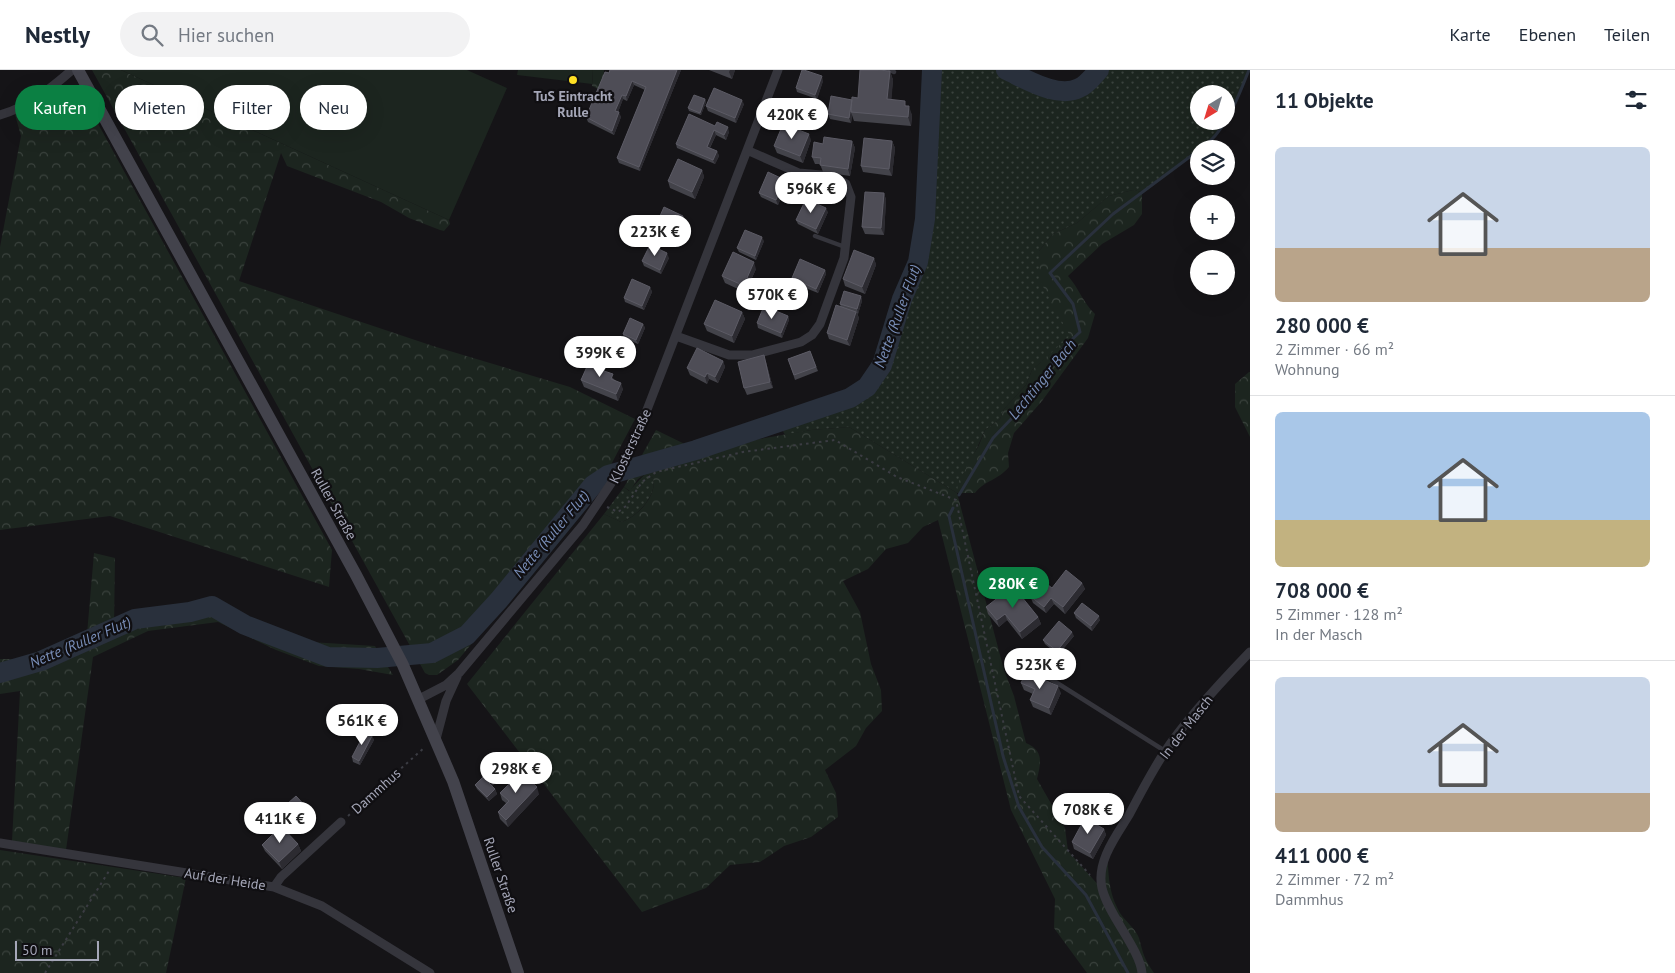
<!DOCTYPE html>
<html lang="de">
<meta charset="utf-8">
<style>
body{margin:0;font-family:"PT Sans",sans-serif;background:#f2f2f3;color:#1f2937;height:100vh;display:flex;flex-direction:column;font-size:19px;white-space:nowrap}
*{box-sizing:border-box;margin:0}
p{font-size:16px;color:#747a83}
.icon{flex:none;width:28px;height:28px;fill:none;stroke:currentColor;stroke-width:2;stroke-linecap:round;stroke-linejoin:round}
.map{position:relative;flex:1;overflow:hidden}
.sheet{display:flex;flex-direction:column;background:#fff;width:425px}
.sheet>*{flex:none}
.hud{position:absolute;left:15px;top:15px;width:475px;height:45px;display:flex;gap:10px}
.needle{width:32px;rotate:218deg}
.controls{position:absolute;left:1190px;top:15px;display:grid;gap:10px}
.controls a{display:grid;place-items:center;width:45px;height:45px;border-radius:50%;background:#fff;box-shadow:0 5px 20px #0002;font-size:25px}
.scale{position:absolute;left:15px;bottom:12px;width:84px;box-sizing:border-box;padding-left:5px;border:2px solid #a5a7b8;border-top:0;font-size:14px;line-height:18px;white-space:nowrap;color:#a5a7b8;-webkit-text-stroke:4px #100f12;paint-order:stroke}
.price{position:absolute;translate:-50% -42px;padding:0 11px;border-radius:18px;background:#fff;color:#222;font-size:16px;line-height:32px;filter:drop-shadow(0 1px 2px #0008)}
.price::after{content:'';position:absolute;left:50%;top:30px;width:15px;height:11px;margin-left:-8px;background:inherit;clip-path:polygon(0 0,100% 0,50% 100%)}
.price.current{background:#0b8043;color:#fff}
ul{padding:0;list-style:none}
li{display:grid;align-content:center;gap:10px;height:265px;padding:0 25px}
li+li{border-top:1px solid #e0e1e3}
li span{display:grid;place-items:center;height:155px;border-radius:8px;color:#555}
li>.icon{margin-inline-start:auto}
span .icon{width:90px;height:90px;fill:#fffc;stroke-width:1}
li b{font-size:21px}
h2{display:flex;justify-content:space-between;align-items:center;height:60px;padding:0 25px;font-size:21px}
.chip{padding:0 18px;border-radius:22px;background:#fff;box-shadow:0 5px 20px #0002;font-size:18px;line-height:45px}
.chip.current{background:#0b8043;color:#fff}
header{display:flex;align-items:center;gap:30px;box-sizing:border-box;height:70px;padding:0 25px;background:#fff;border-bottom:1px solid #e0e1e3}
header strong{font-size:24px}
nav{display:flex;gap:28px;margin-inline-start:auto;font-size:18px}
.search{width:350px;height:45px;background:#f2f2f3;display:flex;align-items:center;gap:12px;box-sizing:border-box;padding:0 18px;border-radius:28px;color:#747a83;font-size:19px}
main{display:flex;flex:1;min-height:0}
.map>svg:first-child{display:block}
.green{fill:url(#green-dots);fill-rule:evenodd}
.forest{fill:url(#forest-crowns)}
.pitch{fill:#1c251f}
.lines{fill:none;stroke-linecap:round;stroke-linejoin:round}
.stream{stroke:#29303c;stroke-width:3}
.river{stroke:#29303c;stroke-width:20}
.path{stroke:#3b3c43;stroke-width:2;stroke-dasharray:2.5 4;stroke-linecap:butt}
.lane{stroke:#35353c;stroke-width:4.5}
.street{stroke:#35353c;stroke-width:9}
.secondary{stroke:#43434c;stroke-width:12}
.wall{fill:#43434a}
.shaded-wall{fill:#2c2b31}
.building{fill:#4e4d56;stroke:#5c5b65}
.poi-dot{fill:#ffe024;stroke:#100f12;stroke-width:2}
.labels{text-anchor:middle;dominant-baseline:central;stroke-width:4.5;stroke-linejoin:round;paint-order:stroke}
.poi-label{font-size:14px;font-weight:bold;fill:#a5a7b8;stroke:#100f12}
.street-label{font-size:14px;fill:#a5a7b8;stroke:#100f12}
.water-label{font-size:15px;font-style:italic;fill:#788db7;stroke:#100f12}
</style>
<header>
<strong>Nestly</strong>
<div class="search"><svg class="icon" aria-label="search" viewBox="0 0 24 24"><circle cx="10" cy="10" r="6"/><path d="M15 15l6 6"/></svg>Hier suchen</div>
<nav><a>Karte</a><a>Ebenen</a><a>Teilen</a></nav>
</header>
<main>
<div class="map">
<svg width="1250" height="903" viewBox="0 0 1250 903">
<defs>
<pattern id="green-dots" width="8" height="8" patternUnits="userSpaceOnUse" patternTransform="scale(1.25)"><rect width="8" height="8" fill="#1c251f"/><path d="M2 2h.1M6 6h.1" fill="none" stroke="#3a423d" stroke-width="1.8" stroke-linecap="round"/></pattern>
<pattern id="forest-crowns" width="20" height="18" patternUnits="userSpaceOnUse" patternTransform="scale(1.25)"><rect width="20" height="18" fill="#1c251f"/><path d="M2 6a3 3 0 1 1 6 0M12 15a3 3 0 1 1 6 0" fill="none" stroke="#3a423d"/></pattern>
</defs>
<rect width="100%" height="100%" fill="#151417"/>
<path class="green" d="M932 0H1006L1058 21 1069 22 1080 18 1099 0H1249L1228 50 1210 72 1142 122 1133 120 1109 126 1077 153 1053 164 1039 181C1041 212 1055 239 1071 266L1032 300 1026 315 1004 339 1000 349 985 360 957 423 849 357 811 360 785 365 779 352 850 328 867 317 882 295 902 229 926 187 932 167 928 79ZM1199 24H1226V51H1199Z
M645 404 653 408C658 425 636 448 621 452L604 444 624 417 629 421Z"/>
<path class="forest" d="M92 0H121L449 150 450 154 444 161 440 160 409 148 381 132 287 96 281 83 239 211 433 276 570 317 635 349 592 431 458 590 437 605H429L425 603Z
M593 0H604L602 16 598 19 592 16Z
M80 21 332 480 329 517 110 446 0 460V177L21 66 14 41Z
M1133 120 1142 122V144L1134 155 1102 174 1068 206C1079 218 1083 233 1095 244L1088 268 1042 331 1014 363 1008 383 1009 397C997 411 985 410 975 423H957L1004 600 1014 626 1026 673C1044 681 1041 692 1037 709L1065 758 1068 781 1101 818 1107 783C1109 806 1108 822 1120 843 1125 851 1136 859 1139 868 1143 883 1144 889 1154 903H1087L1054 858 1055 829 1011 740 938 450 923 457 908 473 886 479 868 499 843 511 860 542 871 594 881 620 882 641 866 658 856 676 825 700 836 723 838 747 811 767 784 776 760 792 730 795 706 818 642 842 467 614 604 444 621 452C636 448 658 426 653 408L645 404 638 409 630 421 624 417 656 360 697 380 811 360 849 357 957 423 958 413 979 375 985 360 1000 349 1004 339 1026 315 1032 300 1070 266 1040 211 1039 181 1053 164 1077 153 1109 126Z
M1249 302H1250V367L1235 337V314Z
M94 483 115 488 114 558 135 549 190 542 212 536 265 557 294 571 375 576 393 605 359 599 319 596 276 580 218 552 148 561 93 587 66 780 12 771 20 621 0 624V589H18L87 564Z
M0 780 186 808 166 903H0Z"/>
<path class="pitch" d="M121 0H467L507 18 449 150Z
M518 0H593L592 14 517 5Z"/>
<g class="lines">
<path class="stream" d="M1201 79C1227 60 1237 29 1249 0
M959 425 993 368 1013 347 1065 276 1080 262 1073 234 1050 203 1113 144 1199 80
M953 438 949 446 1003 686 1019 737 1042 777 1086 825 1128 903"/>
<path class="river" d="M1006 0C1026 9 1058 29 1079 18 1087 15 1093 6 1099 0
M0 603 41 591 135 549 190 542 212 536 245 555 328 587 377 588 432 583 467 565 499 530 593 415 608 405 696 380 850 328 867 317 882 295 902 229 918 192 925 149 932 0"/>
<path class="path" d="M607 437 618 442 626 436 642 412 656 402 743 382 835 370 897 407 956 430 1019 726 1090 805
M348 746 425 677
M45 903 109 801"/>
<path class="lane" d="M890 0 894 2
M815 166 845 177
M1046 606 1165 681"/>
<path class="street" d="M0 45C28 37 50 19 72 0
M676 266 729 285H752L801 272 812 265 820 254 844 188 851 127 846 114 832 106 799 103 749 81
M419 629 446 615 459 603 583 455 618 403 645 345 778 0
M436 669 446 631 457 607
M0 773 274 817 322 836 430 903
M274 817 281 807 341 752
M1142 903C1140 879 1108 845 1102 818 1096 792 1116 766 1129 745 1140 724 1151 703 1164 683 1186 649 1222 611 1250 582"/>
<path class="secondary" d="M78 0 356 505 403 595 453 711 518 903"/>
</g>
<path class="wall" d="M609 0H681L640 101 619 93 617 88 645 20 634 15 627 31 623 29 618 42 621 47 614 65 588 52 586 47 610 1Z
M709 0H735L732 9Z
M890 1 893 10 891 29 907 36 912 45 911 56 854 51 852 45 851 53 830 49 828 44 852 30 858 28Z
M823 11 817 29 797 22 796 18Z
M705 29 706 32 701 45 689 41 688 38Z
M744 34 736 53 708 41 706 36Z
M715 56 729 62 726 70 716 65 710 78 717 81 719 86 715 94 677 78 676 74Z
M811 70 803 93 777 83 774 76Z
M852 71 855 78 850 106 823 102 820 94H815L812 87 823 74Z
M892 71 895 78 892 106 863 102 861 96Z
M702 100 704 107 695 129 670 118 668 111Z
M787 114 778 135 761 127 759 123Z
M884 123 886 130 884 165 865 164 862 157Z
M828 142 818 164 798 154 796 150Z
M683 146 685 150 677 168 657 160 656 155Z
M764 171 756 190 739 182 737 178Z
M669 188 661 204 644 196 642 191Z
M874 188 876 195 865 224 845 216 843 209Z
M756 199 751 210 759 214 762 220 756 235 740 228 737 222 738 219 725 213 722 206Z
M825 200 826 204 818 223 793 213 792 208Z
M650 217 652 222 644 240 625 232 624 228Z
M861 226 862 231 858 244 857 243 859 248 850 276 829 269 827 263 841 237 840 234Z
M742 242 745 249 734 273 707 261 704 254Z
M788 246 789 250 782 268 758 258 757 253Z
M643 254 645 258 638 274 624 268 623 264Z
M810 281 818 301 795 310 788 289Z
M723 291 725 297 718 313 709 309 707 314 690 305 687 298Z
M766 292 773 318 747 325 744 318Z
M603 295 605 301 616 311 623 319 618 331 584 317 581 310Z
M1082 513 1085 519 1065 544 1054 534 1046 543 1033 533 1030 526 1052 518Z
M986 537 1038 547 1041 554 1022 569 1007 550 999 557 988 544Z
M1074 543 1100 550 1092 561 1076 548Z
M1074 566 1058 585 1045 574 1043 570Z
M1021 613 1061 623 1051 645 1033 637 1030 630 1033 624 1024 620Z
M372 666 374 670 360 695 353 692 352 687Z
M497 706 498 711 492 716 495 719 497 724 489 731 477 719 475 715Z
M500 723 539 724 508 757 500 749 498 742 506 733 502 730Z
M310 741 312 745 294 762 280 747 278 742Z
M1104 759 1106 765 1093 789 1074 779 1072 772Z
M298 774 301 781 282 799 265 781 262 775Z"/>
<path class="shaded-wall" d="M677 0H681L640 101 639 97Z
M730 0H735L732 9 729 2Z
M890 1 893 10 891 38 887 29Z
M822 6 823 11 817 29 815 25Z
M632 11 634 15 627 31 626 26Z
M622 25 623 29 617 45 615 41Z
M705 29 706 32 701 45 700 43Z
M742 30 744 34 736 53 735 48Z
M852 30 851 42 852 45 851 53 849 48Z
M909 36 912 45 911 56 908 47Z
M619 42 621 47 614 65 612 61Z
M728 57 729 62 726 70 724 65Z
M714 60 716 65 708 81 707 77Z
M809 64 811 70 803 93 800 86Z
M852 71 855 78 850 106 848 99Z
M892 71 895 78 892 106 889 99Z
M717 81 719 86 715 94 713 90Z
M702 100 704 107 695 129 692 122Z
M785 110 787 114 778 135 776 130Z
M884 123 886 130 884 165 881 158Z
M826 138 828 142 818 164 816 159Z
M683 146 685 150 677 168 675 164Z
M762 167 764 171 756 190 755 186Z
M667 183 669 188 661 204 660 200Z
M874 188 876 195 865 224 862 217Z
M754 192 756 199 749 214 747 208Z
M825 200 826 204 818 223 816 219Z
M759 214 762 220 756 235 753 228Z
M650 217 652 222 644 240 642 236Z
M861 226 862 231 858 244 857 239Z
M742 242 745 249 734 273 732 266Z
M856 242 859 248 850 276 847 270Z
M788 246 789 250 782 268 781 263Z
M643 254 645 258 638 274 636 270Z
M764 285 766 292 773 318 770 312Z
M723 291 725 297 718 313 715 307Z
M707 303 709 309 707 314 705 307Z
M621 313 623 319 618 331 616 324Z
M1082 513 1085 519 1065 544 1063 537Z
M1051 528 1054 534 1046 543 1044 537Z
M1005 544 1007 550 999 557 997 550Z
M1099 546 1100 550 1092 561 1091 556Z
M1038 547 1041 554 1022 569 1020 562Z
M1072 562 1074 566 1058 585 1057 581Z
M1058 616 1061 623 1051 645 1049 638Z
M372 666 374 670 360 695 359 691Z
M497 706 498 711 491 717 489 713Z
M537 717 539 724 508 757 506 750Z
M495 719 497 724 489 731 487 727Z
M310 741 312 745 294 762 292 758Z
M1104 759 1106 765 1093 789 1090 783Z
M298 774 301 781 282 799 279 792Z"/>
<path class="building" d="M610 0H677L639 97 617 88 646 17 632 11 626 26 622 25 615 41 619 42 612 61 586 47 605 2 609 3Z
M802 0H804L822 6 815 25 796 18Z
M860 0H878L890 1 887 29 905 31V36H909L908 47 851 42 852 27 858 28Z
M714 18 742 30 735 48 706 36Z
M694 25 705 29 700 43 688 38Z
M831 26 852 30 849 48 828 44Z
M689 44 715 56 717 52 728 57 724 65 714 60 707 77 717 81 713 90 676 74Z
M783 54 809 64 800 86 774 76Z
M824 67 852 71 848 99 820 95 821 88 812 87 814 72 823 74Z
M864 68 892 71 889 99 861 96Z
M678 89 702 100 692 122 668 111Z
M768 102 785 110 776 130 759 123Z
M865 122 884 123 881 158 862 157Z
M806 129 826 138 816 159 796 150Z
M664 137 683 146 675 164 656 155Z
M745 160 762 167 755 186 737 178Z
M650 175 667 183 660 200 642 191Z
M854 180 874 188 862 217 843 209Z
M733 182 754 192 747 208 759 214 753 228 737 222 740 214 722 206Z
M800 189 825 200 816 219 792 208Z
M632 209 650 217 642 236 624 228Z
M844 221 861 226 857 239 840 234Z
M715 230 742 242 732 266 704 254Z
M836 235 856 242 847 270 827 263Z
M764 236 788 246 781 263 757 253Z
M630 248 643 254 636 270 623 264Z
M697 278 723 291 715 307 707 303 705 307 687 298Z
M810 281 816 297 794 305 788 289Z
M764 285 770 312 744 318 738 292Z
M590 290 603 295 601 300 613 304 611 309 621 313 616 324 581 310Z
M1066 500 1082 513 1063 537 1051 528 1044 537 1030 526 1043 511 1052 518Z
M1013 516 1038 547 1020 562 1005 544 997 550 986 537Z
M1082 533 1099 546 1091 556 1074 543Z
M1059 551 1072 562 1057 581 1043 570Z
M1026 602 1058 616 1049 638 1030 630 1035 619 1021 613Z
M365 662 372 666 359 691 352 687Z
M491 699 497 706 489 713 495 719 487 727 475 715Z
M521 702 537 717 506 750 498 742 509 731 500 723Z
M296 726 310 741 292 758 278 742Z
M1085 748 1104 759 1090 783 1072 772Z
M281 756 298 774 279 792 262 775Z"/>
<circle class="poi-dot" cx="573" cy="10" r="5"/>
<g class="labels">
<g class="poi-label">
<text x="573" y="26">TuS Eintracht<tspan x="573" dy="16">Rulle</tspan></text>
</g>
<g class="street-label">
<text transform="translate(630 376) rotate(-65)">Klosterstraße</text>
<text transform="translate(334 434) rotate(61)">Ruller Straße</text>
<text transform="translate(1186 657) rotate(-52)">In der Masch</text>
<text transform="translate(376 721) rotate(-42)">Dammhus</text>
<text transform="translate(501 805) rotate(71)">Ruller Straße</text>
<text transform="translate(225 809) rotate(9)">Auf der Heide</text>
</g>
<g class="water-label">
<text transform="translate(897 246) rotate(-70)">Nette (Ruller Flut)</text>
<text transform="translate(1042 309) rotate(-51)">Lechtinger Bach</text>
<text transform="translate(551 464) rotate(-50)">Nette (Ruller Flut)</text>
<text transform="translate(80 572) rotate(-23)">Nette (Ruller Flut)</text>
</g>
</g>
</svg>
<div class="controls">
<a><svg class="needle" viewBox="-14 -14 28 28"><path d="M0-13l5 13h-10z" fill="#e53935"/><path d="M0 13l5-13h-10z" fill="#747a83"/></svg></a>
<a><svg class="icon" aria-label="layers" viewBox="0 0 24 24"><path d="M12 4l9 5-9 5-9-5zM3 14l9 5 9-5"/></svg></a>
<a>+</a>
<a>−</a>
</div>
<div class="scale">50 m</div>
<b class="price" style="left:792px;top:70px">420K €</b>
<b class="price" style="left:811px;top:144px">596K €</b>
<b class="price" style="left:655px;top:187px">223K €</b>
<b class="price" style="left:772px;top:250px">570K €</b>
<b class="price" style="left:600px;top:308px">399K €</b>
<b class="price current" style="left:1013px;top:539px">280K €</b>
<b class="price" style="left:1040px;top:620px">523K €</b>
<b class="price" style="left:362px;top:676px">561K €</b>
<b class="price" style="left:516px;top:724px">298K €</b>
<b class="price" style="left:1088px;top:765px">708K €</b>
<b class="price" style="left:280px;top:774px">411K €</b>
<div class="hud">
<a class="chip current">Kaufen</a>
<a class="chip">Mieten</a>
<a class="chip">Filter</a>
<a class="chip">Neu</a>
</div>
</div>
<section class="sheet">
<h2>11 Objekte<svg class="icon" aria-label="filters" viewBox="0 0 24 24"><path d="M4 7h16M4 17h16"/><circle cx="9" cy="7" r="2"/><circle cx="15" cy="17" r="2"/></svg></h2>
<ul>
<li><span style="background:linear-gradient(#c9d6e8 65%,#b9a48a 0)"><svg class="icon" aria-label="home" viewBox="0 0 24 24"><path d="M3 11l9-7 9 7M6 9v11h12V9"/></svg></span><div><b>280 000 €</b><p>2 Zimmer · 66 m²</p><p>Wohnung</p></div></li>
<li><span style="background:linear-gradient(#a9c7e8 70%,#c2b280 0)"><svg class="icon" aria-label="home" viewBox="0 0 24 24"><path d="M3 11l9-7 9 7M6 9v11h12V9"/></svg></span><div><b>708 000 €</b><p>5 Zimmer · 128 m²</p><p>In der Masch</p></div></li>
<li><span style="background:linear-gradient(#c9d6e8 75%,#b9a48a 0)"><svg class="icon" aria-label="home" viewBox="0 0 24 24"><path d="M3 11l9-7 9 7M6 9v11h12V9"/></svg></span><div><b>411 000 €</b><p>2 Zimmer · 72 m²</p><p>Dammhus</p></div></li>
</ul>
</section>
</main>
